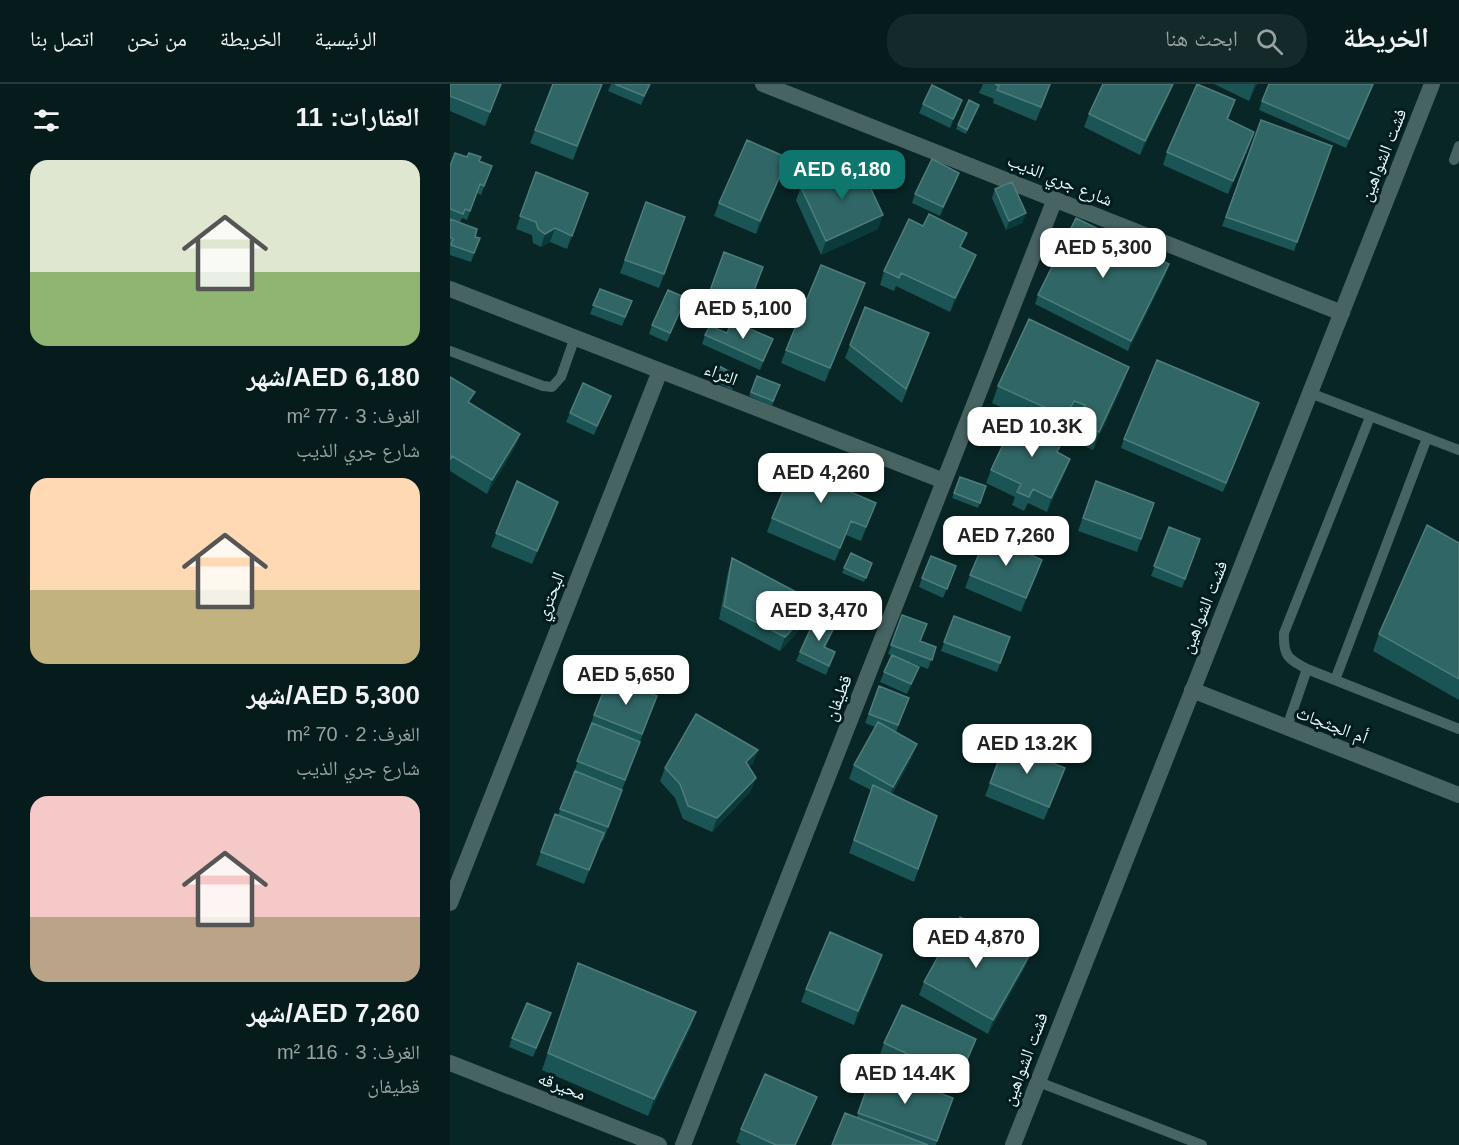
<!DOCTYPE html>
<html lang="ar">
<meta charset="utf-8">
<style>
body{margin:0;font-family:Helvetica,"Noto Naskh Arabic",sans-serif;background:#142929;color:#f1f3f6;direction:rtl;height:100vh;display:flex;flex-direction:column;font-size:22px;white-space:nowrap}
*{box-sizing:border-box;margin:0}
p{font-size:20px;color:#98a1a3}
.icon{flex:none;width:33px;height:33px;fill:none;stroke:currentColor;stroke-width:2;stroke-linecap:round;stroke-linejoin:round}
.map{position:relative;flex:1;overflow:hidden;direction:ltr}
.panel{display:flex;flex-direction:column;background:#061c1c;width:450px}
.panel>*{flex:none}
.price{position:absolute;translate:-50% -51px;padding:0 14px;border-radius:12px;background:#fff;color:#222;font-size:20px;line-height:39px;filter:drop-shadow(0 2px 3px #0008)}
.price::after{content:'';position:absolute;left:50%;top:36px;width:18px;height:14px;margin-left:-9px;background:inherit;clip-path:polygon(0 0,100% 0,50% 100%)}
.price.selected{background:#0f766e;color:#fff}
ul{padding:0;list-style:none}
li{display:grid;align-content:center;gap:12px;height:318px;padding:0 30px}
li span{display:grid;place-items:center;height:186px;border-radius:18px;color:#555}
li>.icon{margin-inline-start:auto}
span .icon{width:108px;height:108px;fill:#fffc;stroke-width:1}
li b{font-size:26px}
h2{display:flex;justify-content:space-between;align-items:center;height:72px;padding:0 30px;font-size:26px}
header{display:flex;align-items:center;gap:36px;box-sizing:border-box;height:84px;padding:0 30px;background:#061c1c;border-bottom:2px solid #273a3b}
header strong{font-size:28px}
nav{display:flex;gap:33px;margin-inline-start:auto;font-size:21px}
.search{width:420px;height:54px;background:#142929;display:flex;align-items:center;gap:15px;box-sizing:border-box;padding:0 21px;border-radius:24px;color:#98a1a3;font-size:22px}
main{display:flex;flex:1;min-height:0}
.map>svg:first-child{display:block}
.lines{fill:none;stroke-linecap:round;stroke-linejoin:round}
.service{stroke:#476362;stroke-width:10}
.minor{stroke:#476362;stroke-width:16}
.wall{fill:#1b5454}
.shaded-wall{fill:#0a3a3a}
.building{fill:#316666;stroke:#4e7d7d;stroke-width:1.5}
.labels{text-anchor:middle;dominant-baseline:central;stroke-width:6;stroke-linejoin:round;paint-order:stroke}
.street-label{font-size:18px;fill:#e8f9f8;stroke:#001c1c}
</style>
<header>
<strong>الخريطة</strong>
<div class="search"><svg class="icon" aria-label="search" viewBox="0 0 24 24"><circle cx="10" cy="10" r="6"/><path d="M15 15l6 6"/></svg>ابحث هنا</div>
<nav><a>الرئيسية</a><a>الخريطة</a><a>من نحن</a><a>اتصل بنا</a></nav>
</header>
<main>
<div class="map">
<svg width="1009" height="1061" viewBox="0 0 1009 1061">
<rect width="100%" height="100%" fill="#082625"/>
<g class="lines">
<path class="service" d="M1004 76 1009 62
M0 267 93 302 102 303 111 293 125 253
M860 309 1009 366
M920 333 834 549C833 572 838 575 857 585L1009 645
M885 596 977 354
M837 643 857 585
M586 997 752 1061"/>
<path class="minor" d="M313 0 892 229
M0 205 494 397
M742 606 1009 711
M0 819 210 287
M0 979 209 1061
M233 1061 605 115
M563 1061 982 0"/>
</g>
<path class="wall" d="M0 0H51L35 42 0 27Z
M103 0H152L123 76 80 59Z
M161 0H200L191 21 158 7Z
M533 0H601L586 37 543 19 544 15 529 9Z
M723 0 718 13 690 71 634 43 639 30Z
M764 0H807L799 17Z
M924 0 896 64 809 26 812 17Z
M785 16 778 36 800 61 778 110 713 81 717 68Z
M473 20 509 25 500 44 469 29Z
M529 21 516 50 506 45 508 41Z
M811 36 882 62 844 167 772 142Z
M17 73 42 82 31 111 27 109 17 136 12 134 10 138 25 153 30 154 21 178 0 171V82Z
M338 74 306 150 264 132 269 119Z
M86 88 138 109 117 165 100 158 91 163 83 159 82 151 66 145Z
M506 98 490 132 462 119 465 110Z
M351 103 428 145 371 171 346 116Z
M545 105 576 129 572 139 556 146 542 114Z
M196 118 235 133 209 204 170 189Z
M511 164 526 171 521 184 500 228 446 202 444 207 430 201 434 187Z
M274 168 313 183 291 241 323 255 310 286 252 260 255 251 277 249 281 239 252 228Z
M716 190 678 267 585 220 588 211Z
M150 205 182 217 172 242 140 230Z
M410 213 375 298 331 279 336 266Z
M236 214 217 258 199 250 202 241Z
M415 223 474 262 452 319 395 274Z
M269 282 286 296 282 306 266 298Z
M307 292 330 301 322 322 299 312Z
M0 293 21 320 70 350 65 363 37 410 0 387Z
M673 300 643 366 621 356 627 338 618 334 610 351 542 319 548 302Z
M157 321 144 351 116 338 120 329Z
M806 328 773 408 671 364 674 355Z
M609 369 620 375 615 388 597 428 578 419 574 427 562 421 565 413 536 399 541 386Z
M393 392 389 403 426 419 411 457 396 451 385 477 317 448 322 434Z
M510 393 536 402 528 424 502 414Z
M67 397 108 418 104 431 82 480 41 463Z
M646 397 704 419 687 468 628 447Z
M719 443 750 455 732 504 701 492Z
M1009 459V616L923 567 929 550Z
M401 469 422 479 414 498 392 489Z
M282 474 367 519 362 532 330 567 269 535 278 488Z
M592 476 571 528 515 504 520 491Z
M506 482 493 514 469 503 472 494Z
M452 531 470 557 486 563 478 585 447 574 465 592 457 610 430 598 441 571 438 570Z
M504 532 560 553 547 588 491 567Z
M381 551 375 564 385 568 376 591 346 577 350 568Z
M429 602 459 614 446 648 462 673 442 710 487 732 464 798 399 769 421 706 399 695 404 681 425 643 415 639Z
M207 612 153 757 151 756 134 800 86 781 105 730 108 731 140 645H139L144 631Z
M555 660 615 684 594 736 535 712Z
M308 666 303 679 299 683 301 707 262 748 233 735 225 714 210 697 215 684Z
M579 872 574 885 538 950 469 911 474 898Z
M128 879 246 928 240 945 198 1032 92 986Z
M428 884 404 941 351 918 356 905Z
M101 929 83 973 59 963 62 954Z
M434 959 521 968 504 1007 429 973Z
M424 985 487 1057 486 1061H382L407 1033Z
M367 1013 346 1061H291L286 1058 291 1045Z"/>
<path class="shaded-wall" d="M723 0 718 13 690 71 695 57Z
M805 0H807L799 17Z
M923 0H924L896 64 899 55Z
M512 16 509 25 500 44 503 35Z
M804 48 800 61 778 110 783 97Z
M338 74 333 87 306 150 310 137Z
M509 89 506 98 490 132 493 123Z
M576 129 572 139 556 146 559 137Z
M433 131 428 145 371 171 376 157Z
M105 144 100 158 91 163 95 150Z
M526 171 521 184 500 228 505 214Z
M719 180 716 190 678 267 681 257Z
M415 199 410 213 375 298 380 284Z
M679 283 673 300 643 366 649 348Z
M624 317 618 334 610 351 616 333Z
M70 350 65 363 37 410 42 396Z
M620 375 615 388 597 428 601 414Z
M108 418 104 431 82 480 87 467Z
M592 476 588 489 571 528 576 514Z
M367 519 362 532 330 567 335 553Z
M467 660 462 673 438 716 443 703Z
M308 666 303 679 291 692 296 678Z
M306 694 301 707 262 748 267 734Z
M432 871 428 884 404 941 408 927Z
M579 872 574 885 538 950 543 936Z
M246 928 240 945 198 1032 204 1015Z
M526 955 521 968 504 1007 509 994Z
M367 1013 362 1026 346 1061H345Z"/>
<path class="building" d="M0 0H51L40 28 0 12Z
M103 0H152L127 62 85 46Z
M165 0H200L194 12Z
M545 0H600L591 23 547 6 549 2Z
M653 0H723L695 57 639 30Z
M747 0 785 16 777 35 804 48 783 97 717 68Z
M819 0H923L899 55 812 17Z
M482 1 512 16 503 35 473 20Z
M519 16 529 21 517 46 508 41Z
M811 36 882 62 847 158 776 133Z
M297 56 338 74 310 137 269 119Z
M5 69 17 73 19 69 31 73 29 77 42 82 34 102 30 100 20 127 15 125 13 130 0 125V82Z
M482 75 509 89 493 123 465 110Z
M408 77 433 131 376 157 351 103Z
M86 88 138 109 122 152 105 144 95 150 88 145 86 138 70 132Z
M562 98 576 129 559 137 545 105Z
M196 118 235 133 214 190 175 176Z
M479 130 517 149 510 163 526 171 505 214 451 189 449 194 434 187 459 135 473 142Z
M626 134 719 180 681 257 588 211Z
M0 135 27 145 25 153 30 154 24 169 1 161 3 155 0 153Z
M274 168 313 183 295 230 257 215Z
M371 181 415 199 380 284 336 266Z
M150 205 182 217 175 233 143 221Z
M218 206 236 214 220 249 202 241Z
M415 223 479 249 456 305 400 261Z
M579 235 679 283 649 348 627 338 635 321 624 317 616 333 548 302Z
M282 237 323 255 313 277 255 251 260 242 277 249Z
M707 276 809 319 776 399 674 355Z
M269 282 288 292 283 301 267 293Z
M307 292 330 301 323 317 301 308Z
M0 293 25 308 18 318 70 350 42 396 2 372 0 376Z
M133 299 161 312 147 342 120 329Z
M567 331 614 354 607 368 620 375 601 414 583 405 579 413 567 408 571 400 541 386Z
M348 372 393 392 389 403 426 419 416 443 401 437 390 464 322 434Z
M510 393 536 402 530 419 504 409Z
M67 397 108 418 87 467 46 449Z
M646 397 704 419 691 455 633 434Z
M977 441 1009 459V595L929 550Z
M719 443 750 455 735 495 704 482Z
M537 451 592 476 576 514 520 491Z
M401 469 422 479 416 494 394 484Z
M481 472 506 482 497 505 472 494Z
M282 474 367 519 335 553 274 522Z
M452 531 477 540 470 557 486 563 482 576 441 561Z
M504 532 560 553 550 579 494 558Z
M366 533 385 542 374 563 385 568 379 582 350 568Z
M442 571 469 583 461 600 434 588Z
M159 593 207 612 192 650 144 631Z
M429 602 459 614 448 641 419 630Z
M246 630 308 666 296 678 306 694 267 734 238 722 230 700 215 684Z
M428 638 467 660 443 703 404 681Z
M142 639 190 658 175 696 127 677Z
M555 660 615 684 599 723 540 699Z
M125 687 172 706 158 743 110 725Z
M423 701 487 732 468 785 404 756Z
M105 730 154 749 139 786 91 768Z
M510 833 579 872 543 936 474 898Z
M380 848 432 871 408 927 356 905Z
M128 879 246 928 204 1015 98 969Z
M77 919 101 929 86 964 62 954Z
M452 921 526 955 509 994 434 959Z
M424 985 503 1014 487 1057 408 1029Z
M315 990 367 1013 345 1061H326L291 1045Z
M395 1029 478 1061H382Z"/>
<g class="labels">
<g class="street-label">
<text transform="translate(933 71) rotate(-68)">فشت الشواهين</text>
<text transform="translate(610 96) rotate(22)">شارع جري الذيب</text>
<text transform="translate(271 290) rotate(21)">الثراء</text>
<text transform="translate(100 512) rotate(-68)">البحتري</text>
<text transform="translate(754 523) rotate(-68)">فشت الشواهين</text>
<text transform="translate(388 614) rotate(-69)">قطيفان</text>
<text transform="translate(882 641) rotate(21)">أم الجثجاث</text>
<text transform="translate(575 975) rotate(-69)">فشت الشواهين</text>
<text transform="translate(112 1002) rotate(21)">محيرقه</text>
</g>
</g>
</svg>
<b class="price selected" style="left:392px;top:117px">AED 6,180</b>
<b class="price" style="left:653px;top:195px">AED 5,300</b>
<b class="price" style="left:293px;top:256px">AED 5,100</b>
<b class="price" style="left:582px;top:374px">AED 10.3K</b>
<b class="price" style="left:371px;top:420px">AED 4,260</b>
<b class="price" style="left:556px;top:483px">AED 7,260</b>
<b class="price" style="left:369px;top:558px">AED 3,470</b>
<b class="price" style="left:176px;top:622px">AED 5,650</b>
<b class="price" style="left:577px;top:691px">AED 13.2K</b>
<b class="price" style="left:526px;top:885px">AED 4,870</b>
<b class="price" style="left:455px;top:1021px">AED 14.4K</b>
</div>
<section class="panel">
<h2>العقارات: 11<svg class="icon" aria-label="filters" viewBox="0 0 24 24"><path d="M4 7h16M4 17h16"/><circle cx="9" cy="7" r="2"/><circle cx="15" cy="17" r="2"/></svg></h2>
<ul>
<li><span style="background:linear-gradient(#dfe7d0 60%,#8fb573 0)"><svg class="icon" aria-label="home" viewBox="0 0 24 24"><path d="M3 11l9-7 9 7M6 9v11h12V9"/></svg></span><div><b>AED 6,180/شهر</b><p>الغرف: 3 · 77 m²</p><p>شارع جري الذيب</p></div></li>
<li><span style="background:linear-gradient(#ffd9b3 60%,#c2b280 0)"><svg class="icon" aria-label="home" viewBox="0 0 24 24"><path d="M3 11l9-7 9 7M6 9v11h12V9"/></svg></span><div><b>AED 5,300/شهر</b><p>الغرف: 2 · 70 m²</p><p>شارع جري الذيب</p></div></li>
<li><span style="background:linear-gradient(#f6c9c9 65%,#b9a48a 0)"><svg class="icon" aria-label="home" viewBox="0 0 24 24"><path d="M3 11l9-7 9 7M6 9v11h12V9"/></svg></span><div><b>AED 7,260/شهر</b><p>الغرف: 3 · 116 m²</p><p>قطيفان</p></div></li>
</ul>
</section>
</main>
